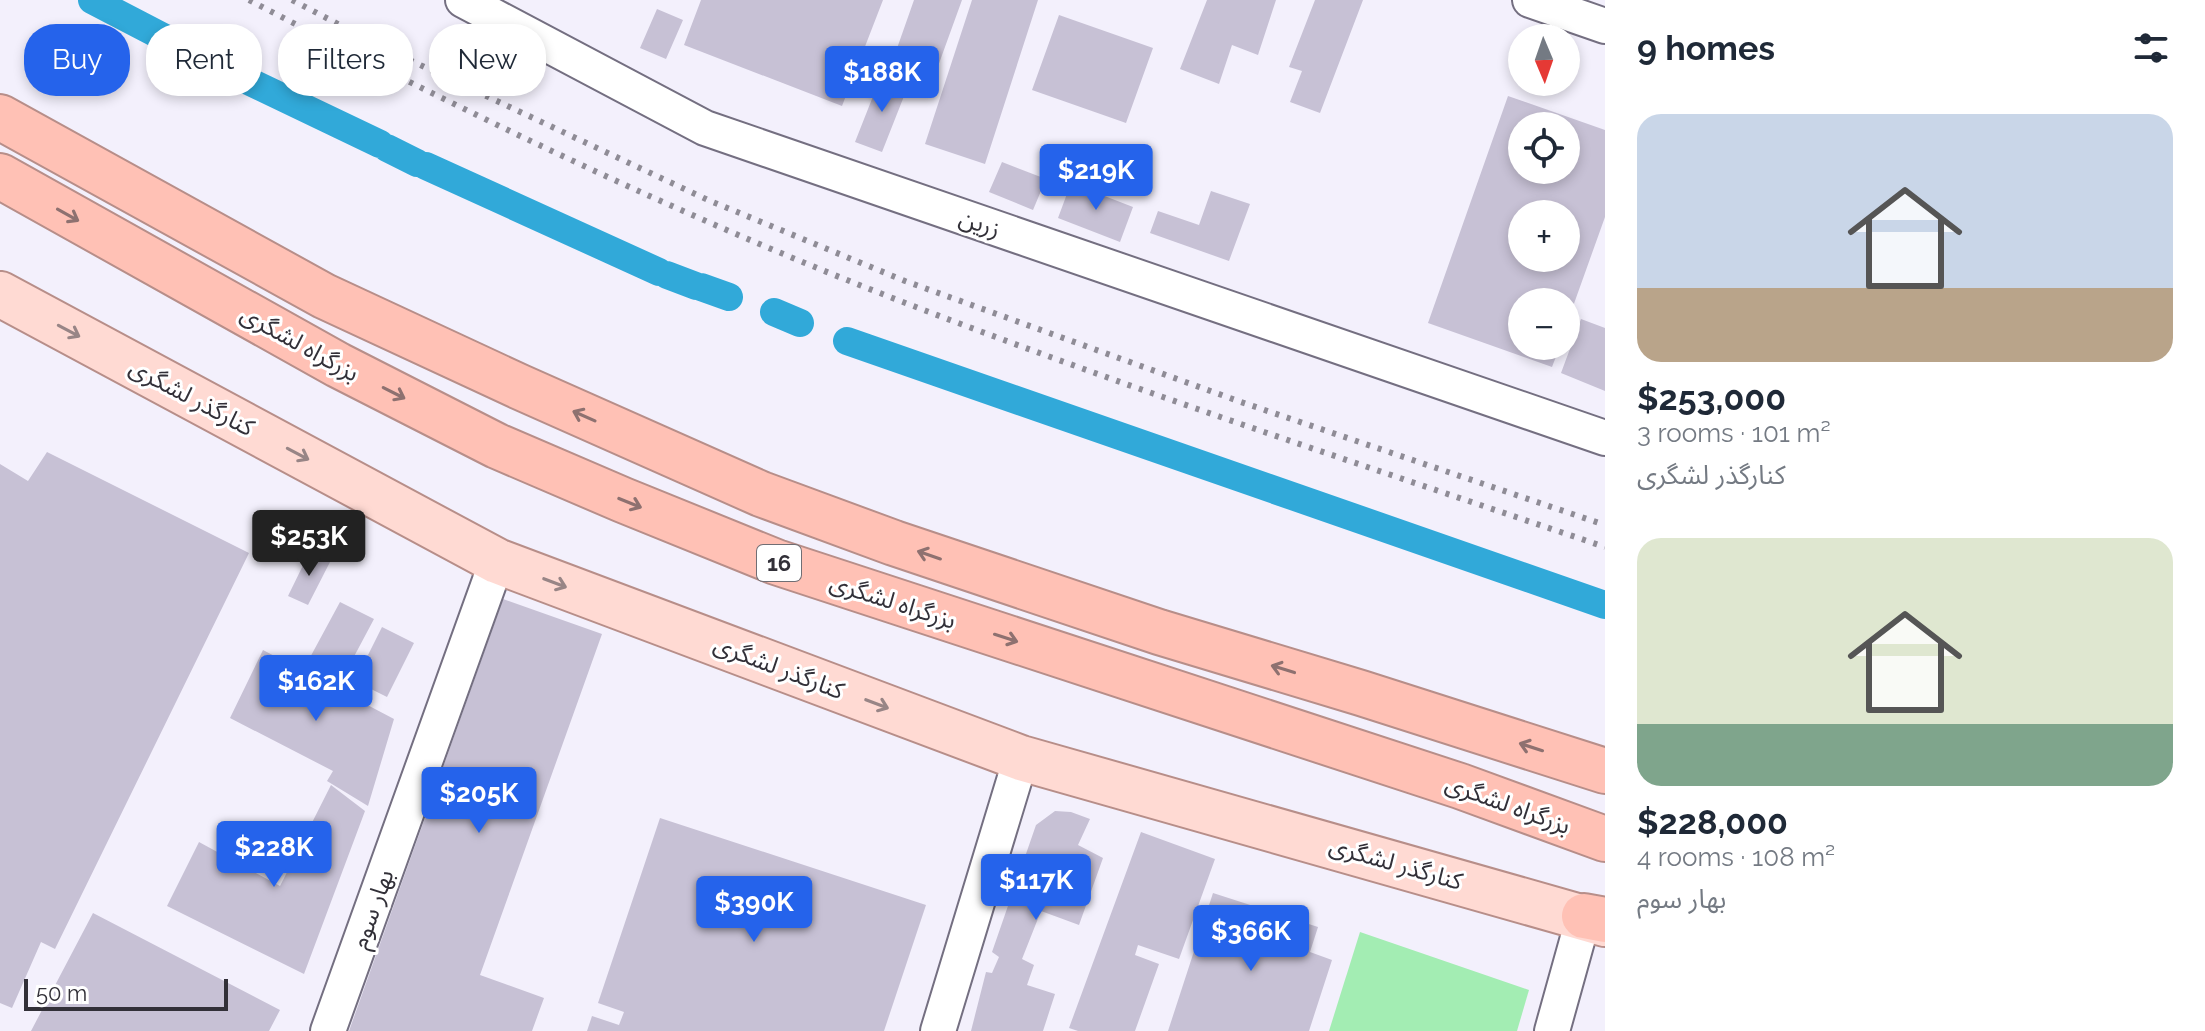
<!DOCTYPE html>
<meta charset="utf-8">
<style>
body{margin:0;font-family:Raleway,"Noto Sans Arabic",sans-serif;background:#f2f2f3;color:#1f2937;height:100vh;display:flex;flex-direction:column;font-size:30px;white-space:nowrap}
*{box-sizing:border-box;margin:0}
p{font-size:26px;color:#747a83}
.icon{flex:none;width:44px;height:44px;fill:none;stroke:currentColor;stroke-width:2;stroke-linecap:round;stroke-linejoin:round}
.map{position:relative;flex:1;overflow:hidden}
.side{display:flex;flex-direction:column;background:#fff;width:600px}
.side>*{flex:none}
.top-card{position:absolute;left:24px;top:24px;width:760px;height:72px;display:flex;gap:16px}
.needle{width:52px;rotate:178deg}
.tools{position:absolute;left:1508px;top:24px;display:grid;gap:16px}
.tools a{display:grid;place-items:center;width:72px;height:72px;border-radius:50%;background:#fff;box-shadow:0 4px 12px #0003;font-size:40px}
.scale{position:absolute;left:24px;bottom:20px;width:204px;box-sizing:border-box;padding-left:8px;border:4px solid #323038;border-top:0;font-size:22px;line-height:28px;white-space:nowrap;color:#323038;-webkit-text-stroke:6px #fff;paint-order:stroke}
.price{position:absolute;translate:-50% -68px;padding:0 18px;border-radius:8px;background:#2563eb;color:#fff;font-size:26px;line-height:52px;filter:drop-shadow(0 2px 4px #0008)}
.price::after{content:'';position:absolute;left:50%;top:48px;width:24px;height:18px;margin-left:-12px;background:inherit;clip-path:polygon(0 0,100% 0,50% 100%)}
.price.on{background:#222;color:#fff}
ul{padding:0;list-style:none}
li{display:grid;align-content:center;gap:16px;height:424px;padding:0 32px}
li span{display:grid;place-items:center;height:248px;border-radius:24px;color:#555}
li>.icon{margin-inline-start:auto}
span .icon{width:144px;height:144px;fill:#fffc;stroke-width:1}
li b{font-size:34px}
h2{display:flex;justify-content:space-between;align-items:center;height:96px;padding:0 32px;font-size:34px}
.chip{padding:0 28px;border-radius:32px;background:#fff;box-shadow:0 4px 12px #0003;font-size:28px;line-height:72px}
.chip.on{background:#2563eb;color:#fff}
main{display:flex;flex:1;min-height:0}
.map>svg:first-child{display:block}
.green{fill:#a3edb3}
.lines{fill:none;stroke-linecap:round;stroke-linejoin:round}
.canal{stroke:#31a9d9;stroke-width:28}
.building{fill:#c7c1d5;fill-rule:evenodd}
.minor-casing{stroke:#746f81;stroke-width:38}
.major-casing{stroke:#b78e89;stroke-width:48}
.highway-casing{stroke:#b78e89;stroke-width:48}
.minor{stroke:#fff;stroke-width:34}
.major{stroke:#ffdad3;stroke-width:44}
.highway{stroke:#ffc1b5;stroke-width:44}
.rail{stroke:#8f8c96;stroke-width:6;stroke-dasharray:4 8;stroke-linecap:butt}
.oneway{stroke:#8e7170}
.oneway2{stroke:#988586}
.labels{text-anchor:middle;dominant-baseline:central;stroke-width:6;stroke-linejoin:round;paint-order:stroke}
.shield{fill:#fff;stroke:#706e74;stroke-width:2}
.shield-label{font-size:22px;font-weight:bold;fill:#323038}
.street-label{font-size:24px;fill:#323038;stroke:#fff}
</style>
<main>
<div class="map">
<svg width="1605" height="1031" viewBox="0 0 1605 1031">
<rect width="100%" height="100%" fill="#f3f0fc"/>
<path class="green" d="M1360 932 1529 990 1517 1031H1329Z"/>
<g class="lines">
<path class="canal" d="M92 0 238 76 380 144
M387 148 417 163
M426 166 659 272
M667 275 696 286
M701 287 729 297
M774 312 800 323
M847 341 1605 605"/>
</g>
<path class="building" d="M701 0H883L842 106 684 45Z
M914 0H962L937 69 895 54Z
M972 0H1038L985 164 925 144Z
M1207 0H1276L1258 55 1232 45 1219 84 1180 69Z
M1315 0H1363L1320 113 1290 102 1302 71 1289 67Z
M657 9 683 20 666 59 640 48Z
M1059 15 1153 48 1126 123 1032 90Z
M881 76 908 86 882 152 855 142Z
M1508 96 1605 130V217L1566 326V302H1522V346H1560L1552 367 1428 323ZM1522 126H1566V170H1522ZM1522 214H1566V258H1522Z
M1002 162 1046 179 1033 210 989 192Z
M1071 183 1133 207 1120 242 1058 218Z
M1211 191 1250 204 1229 261 1150 233 1158 211 1199 225Z
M1581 319 1605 328V391L1561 373Z
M47 452 249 553 55 949 41 942 12 1008 0 1003V464L28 481Z
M310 551 330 562 308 605 288 596Z
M503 599 602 634 480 975 544 998 532 1031H349Z
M340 602 374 619 341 681 307 663Z
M382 627 414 643 387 697 355 681Z
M263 650 394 719 368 806 327 781 333 771 230 718Z
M331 785 365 811 304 974 167 906 199 842 280 886Z
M1055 811 1071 812 1090 819 1078 845 1103 858 1079 925 1041 911 1022 959 1034 965 1027 985 1055 994 1043 1031H971L986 972 992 973 999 957 992 952 1036 825Z
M660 818 926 905 884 1031H587L592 1016 619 1025 624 1012 598 1003Z
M1141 832 1215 859 1179 959 1138 945 1135 955 1159 964 1135 1031H1078L1069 1028Z
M1213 893 1318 927 1310 952 1332 960 1309 1031H1168Z
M93 913 280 1010 269 1031H31Z"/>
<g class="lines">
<defs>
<path id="minor" d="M463 0 705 128 1605 438
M1530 0 1605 26
M328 1031 497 561
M938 1031 1021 758
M1552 1031 1584 916"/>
<path id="major" d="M0 294 497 561 1021 758 1605 924"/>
<path id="highway" d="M0 117 324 296 520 387 761 494 894 543 1159 632 1361 693 1605 771
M0 176 338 365 497 446 623 500 776 562 1460 786 1605 839
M1584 916 1605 920"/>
</defs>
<use href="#minor" class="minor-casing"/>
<use href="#major" class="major-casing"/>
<use href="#highway" class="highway-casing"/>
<use href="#minor" class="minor"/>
<use href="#major" class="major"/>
<use href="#highway" class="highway"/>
<path class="rail" d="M249 0C458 109 671 212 890 297 1125 388 1366 466 1605 547
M292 0 386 49 708 200 905 281 1241 402 1605 525"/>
</g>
<defs><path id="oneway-shaft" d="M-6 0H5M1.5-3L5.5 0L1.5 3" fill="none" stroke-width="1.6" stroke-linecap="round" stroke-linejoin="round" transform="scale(2)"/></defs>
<g class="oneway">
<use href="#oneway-shaft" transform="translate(68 215) rotate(29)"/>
<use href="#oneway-shaft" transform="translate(394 393) rotate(27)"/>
<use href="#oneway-shaft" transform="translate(584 416) rotate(-156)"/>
<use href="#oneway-shaft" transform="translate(630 503) rotate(22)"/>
<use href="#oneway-shaft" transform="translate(929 555) rotate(-161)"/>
<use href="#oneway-shaft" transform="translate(1006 638) rotate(18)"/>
<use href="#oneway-shaft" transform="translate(1283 669) rotate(-163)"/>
<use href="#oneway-shaft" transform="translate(1531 747) rotate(-162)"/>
</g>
<g class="oneway2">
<use href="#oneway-shaft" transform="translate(69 331) rotate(28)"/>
<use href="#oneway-shaft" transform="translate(298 454) rotate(28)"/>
<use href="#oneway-shaft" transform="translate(555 583) rotate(21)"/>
<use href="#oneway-shaft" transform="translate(877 704) rotate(21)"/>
</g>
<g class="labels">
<rect class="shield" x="757" y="545" width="44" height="36" rx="6"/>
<g class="shield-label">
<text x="779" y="563">16</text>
</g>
<g class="street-label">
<text transform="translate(980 223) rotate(19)">زرین</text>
<text transform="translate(300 343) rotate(29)">بزرگراه لشگری</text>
<text transform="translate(192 397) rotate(28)">کنارگذر لشگری</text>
<text transform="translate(893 601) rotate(18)">بزرگراه لشگری</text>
<text transform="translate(779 667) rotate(21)">کنارگذر لشگری</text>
<text transform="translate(1508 804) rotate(20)">بزرگراه لشگری</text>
<text transform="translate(1396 863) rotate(16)">کنارگذر لشگری</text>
<text transform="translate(372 909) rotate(-70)">بهار سوم</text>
</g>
</g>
</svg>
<div class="tools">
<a><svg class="needle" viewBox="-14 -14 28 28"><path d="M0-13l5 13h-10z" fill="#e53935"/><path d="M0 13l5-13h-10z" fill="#747a83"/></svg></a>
<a><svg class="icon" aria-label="locate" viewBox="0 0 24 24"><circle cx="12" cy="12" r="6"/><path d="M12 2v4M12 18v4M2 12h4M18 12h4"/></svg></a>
<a>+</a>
<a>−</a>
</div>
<div class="scale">50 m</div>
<b class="price" style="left:882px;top:114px">$188K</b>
<b class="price" style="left:1096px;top:212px">$219K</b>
<b class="price on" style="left:309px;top:578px">$253K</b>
<b class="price" style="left:316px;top:723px">$162K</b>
<b class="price" style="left:479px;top:835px">$205K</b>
<b class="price" style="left:274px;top:889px">$228K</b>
<b class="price" style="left:1036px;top:922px">$117K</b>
<b class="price" style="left:754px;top:944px">$390K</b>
<b class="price" style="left:1251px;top:973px">$366K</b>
<div class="top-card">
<a class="chip on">Buy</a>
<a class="chip">Rent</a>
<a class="chip">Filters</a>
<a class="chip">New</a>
</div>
</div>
<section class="side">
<h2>9 homes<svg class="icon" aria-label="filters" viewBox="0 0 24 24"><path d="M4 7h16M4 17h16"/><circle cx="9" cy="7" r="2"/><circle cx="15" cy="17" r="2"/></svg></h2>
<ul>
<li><span style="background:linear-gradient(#c9d6e8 70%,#b9a48a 0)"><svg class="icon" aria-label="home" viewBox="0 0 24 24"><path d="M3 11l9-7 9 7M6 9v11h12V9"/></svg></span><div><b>$253,000</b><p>3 rooms · 101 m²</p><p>کنارگذر لشگری</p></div></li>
<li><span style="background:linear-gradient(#dfe7d0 75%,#7fa58c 0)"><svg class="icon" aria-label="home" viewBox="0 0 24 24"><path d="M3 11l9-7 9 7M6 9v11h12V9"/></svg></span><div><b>$228,000</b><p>4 rooms · 108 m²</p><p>بهار سوم</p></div></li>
</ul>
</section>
</main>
